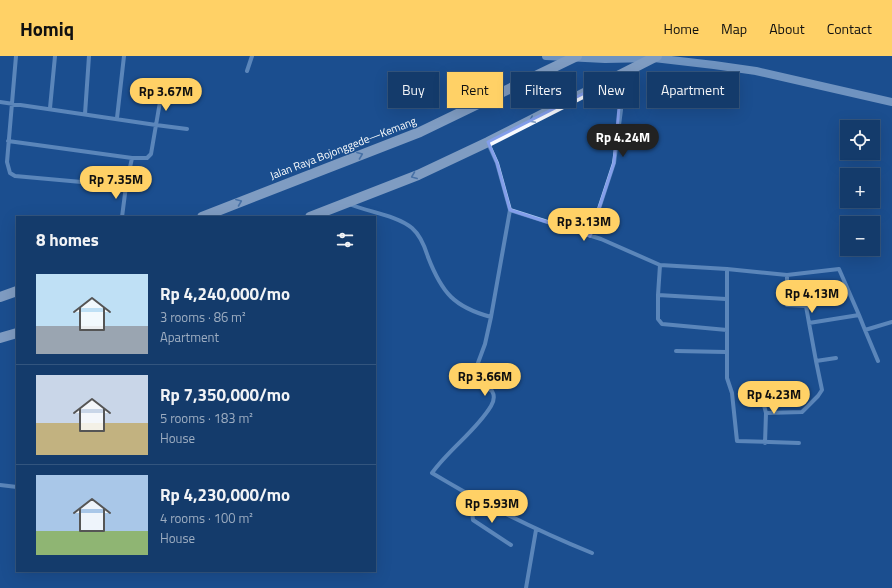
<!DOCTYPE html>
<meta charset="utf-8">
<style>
body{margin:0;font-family:"Titillium Web",sans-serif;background:#1d4271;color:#f1f3f6;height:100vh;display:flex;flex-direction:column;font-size:15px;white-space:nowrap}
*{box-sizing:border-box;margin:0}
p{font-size:13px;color:#9dadc1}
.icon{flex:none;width:22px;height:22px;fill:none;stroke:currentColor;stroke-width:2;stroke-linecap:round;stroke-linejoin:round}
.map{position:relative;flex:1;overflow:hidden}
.sheet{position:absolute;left:16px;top:160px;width:360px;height:356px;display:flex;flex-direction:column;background:#143b6b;border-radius:0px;box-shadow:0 4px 16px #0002,0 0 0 1px #33557e}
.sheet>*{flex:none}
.guide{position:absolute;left:388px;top:16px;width:380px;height:36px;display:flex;gap:8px}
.tools{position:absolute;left:840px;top:64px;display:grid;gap:8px}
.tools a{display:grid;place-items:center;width:40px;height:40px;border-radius:0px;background:#143b6b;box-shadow:0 4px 16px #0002,0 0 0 1px #33557e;font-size:20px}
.price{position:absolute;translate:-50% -34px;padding:0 9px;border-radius:14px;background:#ffd166;color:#111;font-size:13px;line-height:26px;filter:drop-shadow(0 1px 2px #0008)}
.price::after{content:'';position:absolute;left:50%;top:24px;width:12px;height:9px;margin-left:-6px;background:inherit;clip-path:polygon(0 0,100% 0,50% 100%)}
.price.on{background:#222;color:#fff}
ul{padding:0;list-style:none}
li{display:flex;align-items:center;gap:12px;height:100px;padding:0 20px}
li+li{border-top:1px solid #33557e}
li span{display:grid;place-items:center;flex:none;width:112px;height:80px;border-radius:0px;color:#555}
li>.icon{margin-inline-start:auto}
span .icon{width:48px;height:48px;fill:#fffc;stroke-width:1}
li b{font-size:17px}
h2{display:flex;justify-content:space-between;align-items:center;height:48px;padding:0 20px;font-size:17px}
.chip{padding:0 14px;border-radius:0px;background:#143b6b;box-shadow:0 4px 16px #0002,0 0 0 1px #33557e;font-size:14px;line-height:36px}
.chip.on{background:#ffd166;color:#111}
header{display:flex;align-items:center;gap:24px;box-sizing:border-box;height:56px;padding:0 20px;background:#ffd166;color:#111}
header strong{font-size:19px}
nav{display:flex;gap:22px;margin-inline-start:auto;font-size:14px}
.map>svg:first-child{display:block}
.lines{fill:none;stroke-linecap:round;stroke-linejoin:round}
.minor{stroke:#a9c9ee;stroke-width:4}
.secondary{stroke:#d6e6fa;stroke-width:8}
.trunk{stroke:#f8faff;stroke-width:10}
.oneway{stroke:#7e9cc1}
.marked{fill:none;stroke:#839eea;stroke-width:3;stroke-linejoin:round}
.labels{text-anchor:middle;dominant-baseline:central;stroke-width:3;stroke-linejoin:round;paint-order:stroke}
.street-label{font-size:11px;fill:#fff;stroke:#1b4f8f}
</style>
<header>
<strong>Homiq</strong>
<nav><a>Home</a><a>Map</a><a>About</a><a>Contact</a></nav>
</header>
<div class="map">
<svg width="892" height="532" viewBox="0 0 892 532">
<rect width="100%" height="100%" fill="#1b4f8f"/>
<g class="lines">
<path class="minor" d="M16 0 7 106 10 117 15 120 126 130 132 102
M247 15 252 0
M161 40 156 69 187 73
M0 46 156 69 151 98 147 102H132L8 85
M50 52 55 0
M85 58 89 0
M117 62 124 0
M488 87 497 107 510 154 491 261 485 288 472 323 492 335C495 340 494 345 491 350 476 375 449 393 432 417 483 448 536 474 592 497
M349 148C368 156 396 159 412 172 420 179 425 191 428 201 442 237 454 251 491 261
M510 154 601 183 660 209
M122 161 126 130
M590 180 614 107 621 54 622 18
M787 219V249L806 250 809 267
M658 239 726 243
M727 274 662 268 658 263V239L660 209 727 213
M865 274 878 305
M676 295 726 296
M836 302 816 305 809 267 859 259 865 274 892 266
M760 334 766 357 765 387
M766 357 802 356 818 340 822 334 816 305
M799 387 737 385 732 337 727 322V213L787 219 839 213 859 259
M0 429 17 431
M479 445 472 455 473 464 511 489
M526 532 536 474"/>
<path class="secondary" d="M546 0 605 3 654 2 714 9 756 15 892 46"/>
<path class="trunk" d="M202 161 420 76 577 0
M310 161 418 119 488 86 657 0
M0 241 17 235
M0 282 17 277"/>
</g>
<defs><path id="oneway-chevron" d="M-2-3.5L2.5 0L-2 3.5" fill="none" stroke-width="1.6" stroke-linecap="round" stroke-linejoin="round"/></defs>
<g class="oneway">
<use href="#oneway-chevron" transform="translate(532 64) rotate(153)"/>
<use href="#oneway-chevron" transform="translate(360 99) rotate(-21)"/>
<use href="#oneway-chevron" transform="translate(414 120) rotate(158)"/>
<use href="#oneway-chevron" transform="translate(239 146) rotate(-22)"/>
</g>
<path d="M0 0H892V532H0ZM622 18 614 107 590 180 510 154 497 107 488 86Z" fill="#1b4f8f" fill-opacity=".55" fill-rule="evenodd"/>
<path class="marked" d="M622 18 614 107 590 180 510 154 497 107 488 86Z"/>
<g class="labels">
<g class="street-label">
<text transform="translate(343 92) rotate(-21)">Jalan Raya Bojonggede—Kemang</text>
</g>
</g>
</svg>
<div class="tools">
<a><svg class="icon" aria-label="locate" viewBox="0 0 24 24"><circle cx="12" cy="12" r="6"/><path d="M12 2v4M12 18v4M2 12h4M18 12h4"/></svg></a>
<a>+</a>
<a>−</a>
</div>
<b class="price" style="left:166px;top:56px">Rp 3.67M</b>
<b class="price on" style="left:623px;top:102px">Rp 4.24M</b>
<b class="price" style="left:116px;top:144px">Rp 7.35M</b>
<b class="price" style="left:584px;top:186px">Rp 3.13M</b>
<b class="price" style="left:812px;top:258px">Rp 4.13M</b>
<b class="price" style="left:485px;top:341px">Rp 3.66M</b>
<b class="price" style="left:774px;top:359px">Rp 4.23M</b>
<b class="price" style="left:492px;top:468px">Rp 5.93M</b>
<div class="guide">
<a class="chip">Buy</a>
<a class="chip on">Rent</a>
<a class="chip">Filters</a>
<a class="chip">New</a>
<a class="chip">Apartment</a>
</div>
<section class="sheet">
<h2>8 homes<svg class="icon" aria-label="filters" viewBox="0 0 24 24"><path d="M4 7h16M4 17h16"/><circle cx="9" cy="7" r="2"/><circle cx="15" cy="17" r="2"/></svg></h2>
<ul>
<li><span style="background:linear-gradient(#bfe0f5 65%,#9aa5b1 0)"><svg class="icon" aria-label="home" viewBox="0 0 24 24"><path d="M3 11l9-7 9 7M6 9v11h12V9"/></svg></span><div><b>Rp 4,240,000/mo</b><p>3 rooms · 86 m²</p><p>Apartment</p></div></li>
<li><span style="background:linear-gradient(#c9d6e8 60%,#c2b280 0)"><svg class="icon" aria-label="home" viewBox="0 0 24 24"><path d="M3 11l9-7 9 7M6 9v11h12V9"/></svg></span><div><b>Rp 7,350,000/mo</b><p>5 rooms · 183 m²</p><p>House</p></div></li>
<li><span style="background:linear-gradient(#a9c7e8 70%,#8fb573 0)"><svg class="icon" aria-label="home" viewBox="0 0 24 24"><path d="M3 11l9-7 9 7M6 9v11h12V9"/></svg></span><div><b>Rp 4,230,000/mo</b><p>4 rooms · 100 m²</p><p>House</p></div></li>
</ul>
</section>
</div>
